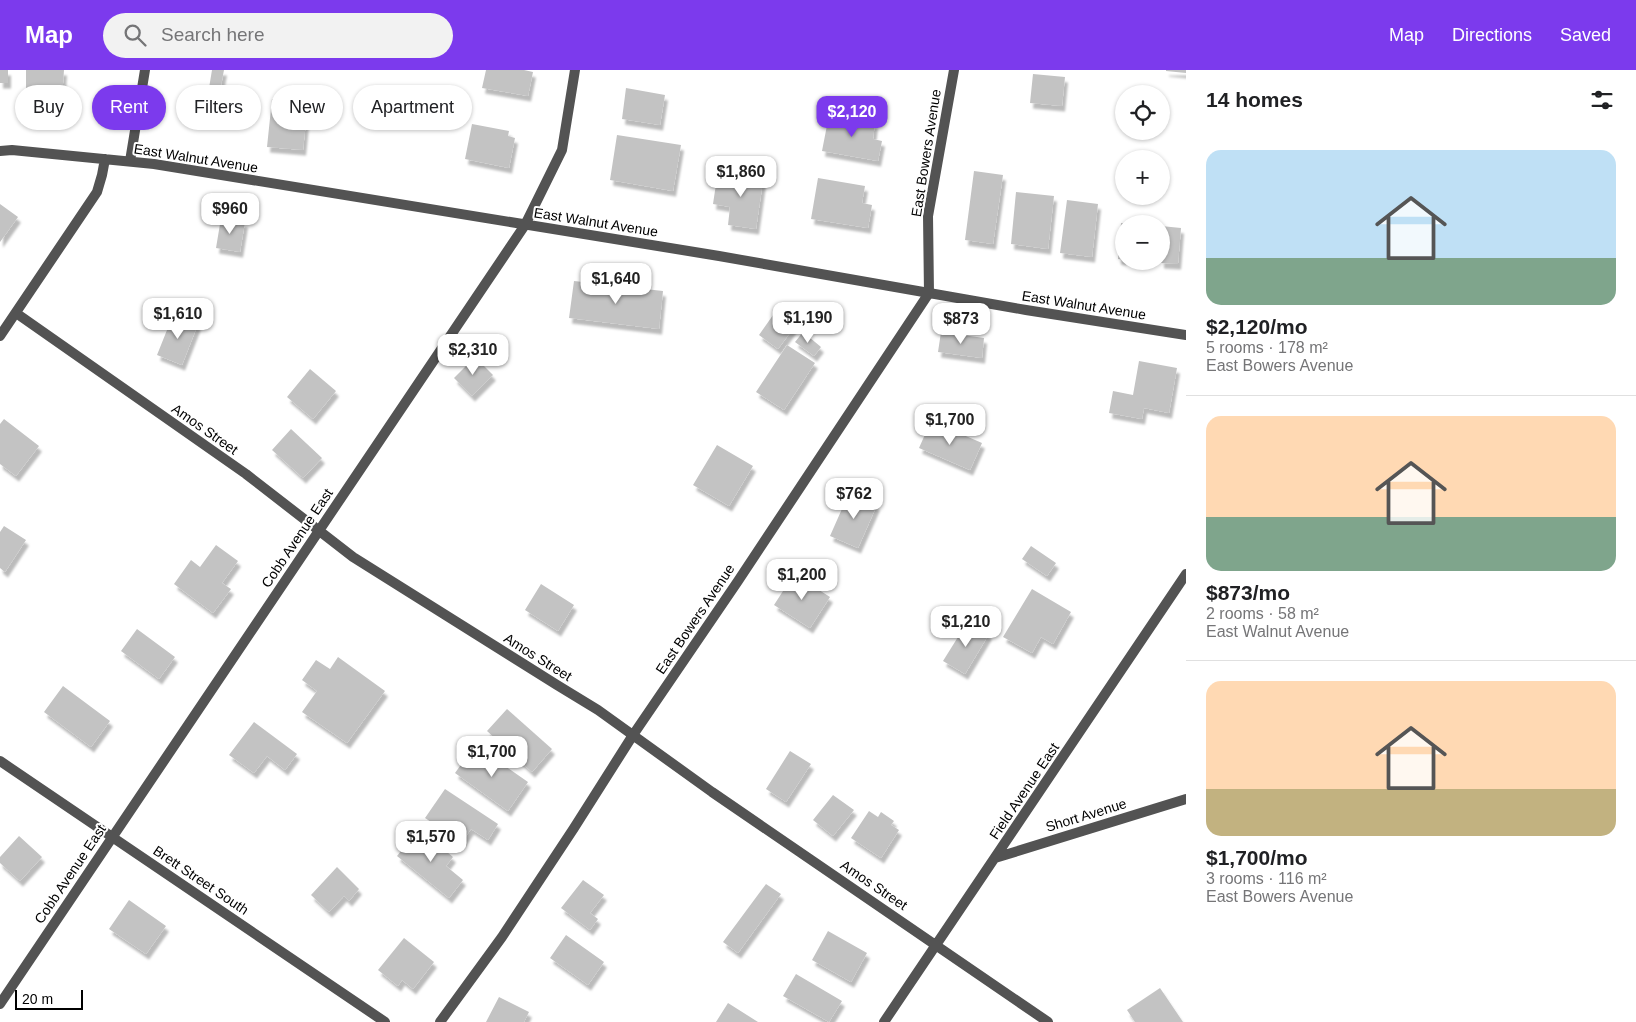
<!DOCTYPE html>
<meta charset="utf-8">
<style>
body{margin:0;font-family:Helvetica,sans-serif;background:#f2f2f2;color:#202124;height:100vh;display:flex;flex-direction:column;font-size:19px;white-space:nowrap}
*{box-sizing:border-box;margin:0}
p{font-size:16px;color:#757577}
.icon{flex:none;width:28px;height:28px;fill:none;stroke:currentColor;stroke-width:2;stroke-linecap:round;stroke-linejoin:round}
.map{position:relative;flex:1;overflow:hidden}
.sheet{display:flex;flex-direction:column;background:#fff;width:450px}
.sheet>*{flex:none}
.banner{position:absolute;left:15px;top:15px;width:475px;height:45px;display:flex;gap:10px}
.fabs{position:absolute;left:1115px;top:15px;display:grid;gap:10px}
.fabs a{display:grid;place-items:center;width:55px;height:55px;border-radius:50%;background:#fff;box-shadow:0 1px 4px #0004;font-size:25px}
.scale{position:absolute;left:15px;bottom:12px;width:68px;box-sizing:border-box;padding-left:5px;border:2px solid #000;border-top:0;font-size:14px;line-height:18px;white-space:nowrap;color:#000;-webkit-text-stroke:4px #fff;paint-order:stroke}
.price{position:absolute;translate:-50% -42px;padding:0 11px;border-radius:10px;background:#fff;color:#222;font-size:16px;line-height:32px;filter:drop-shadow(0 1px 2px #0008)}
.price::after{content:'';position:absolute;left:50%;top:30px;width:15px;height:11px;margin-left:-8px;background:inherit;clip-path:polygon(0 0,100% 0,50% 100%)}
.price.selected{background:#7c3aed;color:#fff}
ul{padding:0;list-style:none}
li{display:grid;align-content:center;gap:10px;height:265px;padding:0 20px}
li+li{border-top:1px solid #e0e0e0}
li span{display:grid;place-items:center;height:155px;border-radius:15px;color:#555}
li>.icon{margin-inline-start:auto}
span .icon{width:90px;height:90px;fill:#fffc;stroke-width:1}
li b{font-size:21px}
h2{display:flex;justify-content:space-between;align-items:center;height:60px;padding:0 20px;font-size:21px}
.pill{padding:0 18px;border-radius:22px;background:#fff;box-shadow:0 1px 4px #0004;font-size:18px;line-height:45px}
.pill.selected{background:#7c3aed;color:#fff}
header{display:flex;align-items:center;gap:30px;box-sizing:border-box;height:70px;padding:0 25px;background:#7c3aed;color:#fff}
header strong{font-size:24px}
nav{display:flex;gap:28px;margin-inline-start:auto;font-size:18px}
.search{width:350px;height:45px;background:#f2f2f2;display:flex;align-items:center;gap:12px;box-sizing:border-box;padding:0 18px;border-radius:28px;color:#757577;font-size:19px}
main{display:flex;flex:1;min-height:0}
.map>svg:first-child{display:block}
.building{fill:#c3c3c3;filter:url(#shadow)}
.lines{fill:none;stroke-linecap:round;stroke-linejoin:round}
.minor{stroke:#535353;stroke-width:10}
.labels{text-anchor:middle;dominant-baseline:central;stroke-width:4;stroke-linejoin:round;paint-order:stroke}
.street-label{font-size:14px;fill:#000;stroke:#fff}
</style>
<header>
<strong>Map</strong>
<div class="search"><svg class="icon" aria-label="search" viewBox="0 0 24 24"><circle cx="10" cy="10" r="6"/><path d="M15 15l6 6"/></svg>Search here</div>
<nav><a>Map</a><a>Directions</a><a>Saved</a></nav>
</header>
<main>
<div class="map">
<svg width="1186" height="952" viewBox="0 0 1186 952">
<defs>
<filter id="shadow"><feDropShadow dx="3" dy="5.5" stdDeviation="1" flood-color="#0004"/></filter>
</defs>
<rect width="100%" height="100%" fill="#fff"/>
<path class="building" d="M0 0H8V13H0Z
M26 0H64L62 27 26 24Z
M212 0H224L219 26 208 24Z
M486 0H524L533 2 528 26 482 18Z
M1166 0H1186V3L1166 1Z
M1033 4 1065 7 1062 36 1030 33Z
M626 18 665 25 660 55 622 49Z
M272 29 308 33 303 80 267 77Z
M829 45 875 53 873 69 882 71 878 91 822 81Z
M472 54 509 61 508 66 515 68 509 98 465 89Z
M617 65 681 75 673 121 610 110Z
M729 99 764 104 756 159 728 155 730 137 713 134 716 114 726 116Z
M974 101 1003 105 993 174 965 170Z
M818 108 865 116 862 133 872 135 868 158 811 149Z
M1016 122 1054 126 1048 179 1011 174Z
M1067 130 1098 134 1092 187 1060 183Z
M0 134 18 147 0 172Z
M221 148 245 152 240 182 216 178Z
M1121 153H1124V190L1118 189Z
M1161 156 1181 158 1178 194 1161 193Z
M574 211 663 221 659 259 569 248Z
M778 238 798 252 778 279 759 265Z
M173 245 198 254 182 295 157 285Z
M803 262 821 277 814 286 795 272Z
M941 262 984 268 982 288 938 282Z
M787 275 815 293 784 340 756 322Z
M475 287 493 305 472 326 454 308Z
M1139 291 1177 298 1169 343 1144 338 1142 349 1109 343 1113 321 1133 325Z
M310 299 336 321 313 349 287 327Z
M4 349 39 376 16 406 0 394V354Z
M931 351 982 373 970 400 919 378Z
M291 359 322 388 303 408 272 380Z
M717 375 753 396 729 436 693 415Z
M849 423 877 435 858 478 830 466Z
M4 456 26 470 5 502 0 498V462Z
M216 475 238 491 222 513 231 519 213 543 174 514 191 490 200 497Z
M1031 476 1056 493 1047 506 1022 489Z
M794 504 830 527 810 558 774 535Z
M541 514 574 535 558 561 525 540Z
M1032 519 1071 542 1053 574 1041 567 1032 583 1003 567Z
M968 551 989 564 965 604 943 591Z
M137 559 175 587 159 609 121 581Z
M338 587 385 621 347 673 302 642 317 621 302 610 316 590 330 599Z
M63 616 110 651 91 677 44 642Z
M507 639 552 679 532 702 487 661Z
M254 652 297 684 285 700 267 686 254 703 229 685Z
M475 675 528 712 508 741 455 703Z
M790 681 811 694 786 732 766 719Z
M445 719 498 754 488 770 471 759 462 772 425 748Z
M833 725 854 740 833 766 813 750Z
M869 741 878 747 881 742 894 751 891 755 899 760 881 788 851 768Z
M419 759 453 787 446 796 463 810 449 828 397 786Z
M19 766 42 787 20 811 0 793V787Z
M337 797 359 819 349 831 344 826 329 842 311 825Z
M583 810 604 825 590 843 598 849 590 860 561 838Z
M766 814 781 824 738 883 723 872Z
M129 830 166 856 146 884 109 859Z
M828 861 867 883 851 912 812 890Z
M566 865 604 892 588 915 550 888Z
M404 868 434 892 413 919 402 910 398 916 378 900Z
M796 904 842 931 829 952 783 926Z
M1160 918 1183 952H1135L1127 940Z
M499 927 529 942 524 952H486Z
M728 933 758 952H716Z"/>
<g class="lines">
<path class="minor" d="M0 81 12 80 154 94 719 186 1026 240 1186 265
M130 91 145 0
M16 243 246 404 353 487 557 615 598 640 712 722 1048 952
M0 266 97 122 102 105 105 89
M0 691 385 952
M995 788 1186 729
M0 934 525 155 562 80 575 0
M440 952 502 867 574 758 633 665 738 511 929 223 928 146 954 0
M884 952 1186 504"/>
</g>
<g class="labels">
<g class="street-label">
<text transform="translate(926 83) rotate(-81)">East Bowers Avenue</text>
<text transform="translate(196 88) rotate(9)">East Walnut Avenue</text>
<text transform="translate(596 152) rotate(9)">East Walnut Avenue</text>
<text transform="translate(1084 235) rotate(9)">East Walnut Avenue</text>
<text transform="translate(205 359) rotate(35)">Amos Street</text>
<text transform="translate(297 468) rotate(-56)">Cobb Avenue East</text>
<text transform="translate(695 549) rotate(-56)">East Bowers Avenue</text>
<text transform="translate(538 587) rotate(32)">Amos Street</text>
<text transform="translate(1024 721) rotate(-56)">Field Avenue East</text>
<text transform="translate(1086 745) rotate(-17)">Short Avenue</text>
<text transform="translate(70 804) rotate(-56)">Cobb Avenue East</text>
<text transform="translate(201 810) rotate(34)">Brett Street South</text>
<text transform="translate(874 815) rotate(34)">Amos Street</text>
</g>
</g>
</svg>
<div class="fabs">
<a><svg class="icon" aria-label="locate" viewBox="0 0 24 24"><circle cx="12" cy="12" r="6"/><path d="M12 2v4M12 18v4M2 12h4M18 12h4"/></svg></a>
<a>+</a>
<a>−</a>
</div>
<div class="scale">20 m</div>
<b class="price selected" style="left:852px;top:68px">$2,120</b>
<b class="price" style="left:741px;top:128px">$1,860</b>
<b class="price" style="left:230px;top:165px">$960</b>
<b class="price" style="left:616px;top:235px">$1,640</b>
<b class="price" style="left:178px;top:270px">$1,610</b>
<b class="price" style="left:808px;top:274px">$1,190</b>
<b class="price" style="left:961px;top:275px">$873</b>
<b class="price" style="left:473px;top:306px">$2,310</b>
<b class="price" style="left:950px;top:376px">$1,700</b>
<b class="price" style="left:854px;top:450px">$762</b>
<b class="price" style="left:802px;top:531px">$1,200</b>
<b class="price" style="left:966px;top:578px">$1,210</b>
<b class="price" style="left:492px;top:708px">$1,700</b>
<b class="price" style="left:431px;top:793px">$1,570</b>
<div class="banner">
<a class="pill">Buy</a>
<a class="pill selected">Rent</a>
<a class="pill">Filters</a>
<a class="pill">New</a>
<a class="pill">Apartment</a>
</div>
</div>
<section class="sheet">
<h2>14 homes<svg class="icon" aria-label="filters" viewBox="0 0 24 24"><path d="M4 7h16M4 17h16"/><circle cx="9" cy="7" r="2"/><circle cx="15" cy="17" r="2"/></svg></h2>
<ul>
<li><span style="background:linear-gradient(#bfe0f5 70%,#7fa58c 0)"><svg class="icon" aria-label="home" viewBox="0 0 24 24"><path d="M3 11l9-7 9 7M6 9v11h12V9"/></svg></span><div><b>$2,120/mo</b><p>5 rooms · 178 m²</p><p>East Bowers Avenue</p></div></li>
<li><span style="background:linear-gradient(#ffd9b3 65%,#7fa58c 0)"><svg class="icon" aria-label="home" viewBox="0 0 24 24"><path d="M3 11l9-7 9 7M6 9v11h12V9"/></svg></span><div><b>$873/mo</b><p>2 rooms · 58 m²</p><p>East Walnut Avenue</p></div></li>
<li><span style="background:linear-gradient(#ffd9b3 70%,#c2b280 0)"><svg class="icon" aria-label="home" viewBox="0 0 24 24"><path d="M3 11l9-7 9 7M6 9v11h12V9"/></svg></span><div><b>$1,700/mo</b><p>3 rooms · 116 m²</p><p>East Bowers Avenue</p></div></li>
</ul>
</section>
</main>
